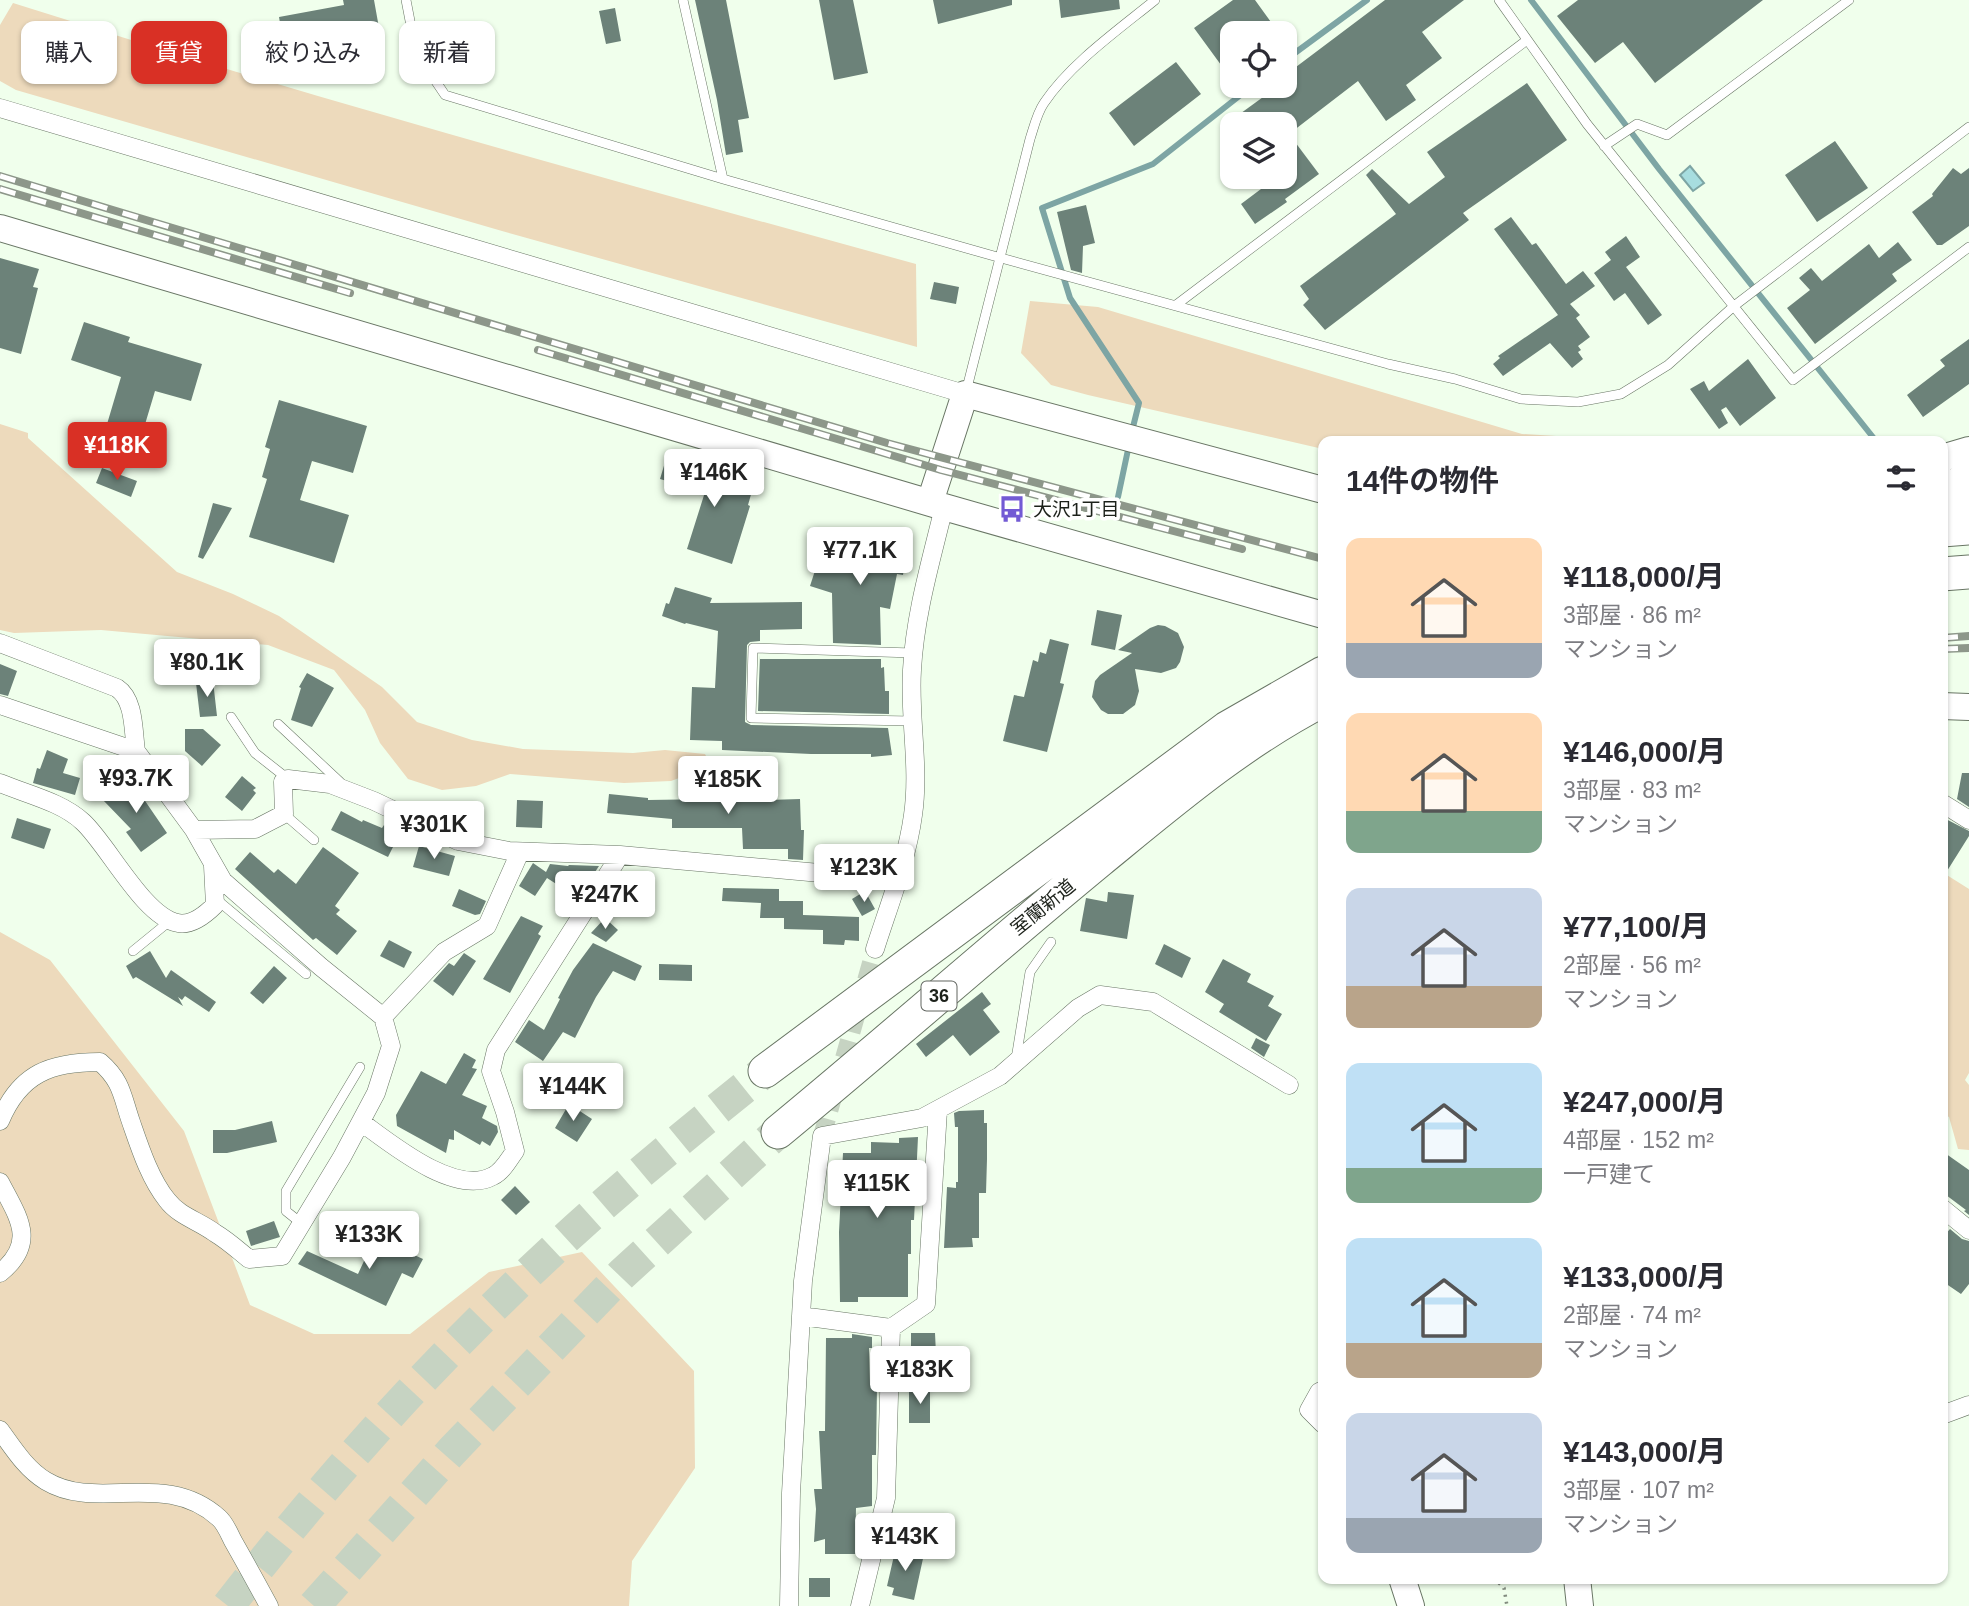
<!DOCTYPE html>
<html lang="ja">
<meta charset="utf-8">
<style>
body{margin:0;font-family:Helvetica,"Noto Sans JP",sans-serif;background:#f7f7f7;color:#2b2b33;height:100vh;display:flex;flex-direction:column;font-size:26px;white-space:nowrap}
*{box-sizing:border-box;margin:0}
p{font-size:23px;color:#7c7c81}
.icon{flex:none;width:38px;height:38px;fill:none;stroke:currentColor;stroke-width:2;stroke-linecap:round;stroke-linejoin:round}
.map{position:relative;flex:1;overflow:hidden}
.panel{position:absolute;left:1318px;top:436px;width:630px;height:1148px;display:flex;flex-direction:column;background:#fff;border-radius:14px;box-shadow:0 2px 5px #0004}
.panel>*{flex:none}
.top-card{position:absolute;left:21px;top:21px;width:665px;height:63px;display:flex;gap:14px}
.fabs{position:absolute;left:1220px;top:21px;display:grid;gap:14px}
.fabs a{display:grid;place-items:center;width:77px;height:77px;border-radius:14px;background:#fff;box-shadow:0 2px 5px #0004;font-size:35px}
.price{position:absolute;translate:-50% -60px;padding:0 16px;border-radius:7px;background:#fff;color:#222;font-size:23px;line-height:46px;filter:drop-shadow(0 2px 4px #0008)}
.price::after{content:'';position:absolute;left:50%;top:42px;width:21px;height:16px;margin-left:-10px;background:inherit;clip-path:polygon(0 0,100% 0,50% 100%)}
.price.on{background:#d93025;color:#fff}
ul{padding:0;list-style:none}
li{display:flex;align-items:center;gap:21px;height:175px;padding:0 28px}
li span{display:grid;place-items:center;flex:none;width:196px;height:140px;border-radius:14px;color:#555}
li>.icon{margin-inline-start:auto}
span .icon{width:84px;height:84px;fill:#fffc;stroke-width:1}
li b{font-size:30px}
h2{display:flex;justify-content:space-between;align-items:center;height:84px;padding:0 28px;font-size:30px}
.chip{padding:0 24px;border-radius:14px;background:#fff;box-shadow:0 2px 5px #0004;font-size:24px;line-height:63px}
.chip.on{background:#d93025;color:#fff}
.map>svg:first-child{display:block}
.green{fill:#eddabc}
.water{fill:#a7dddf;stroke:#7da5a4;stroke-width:2}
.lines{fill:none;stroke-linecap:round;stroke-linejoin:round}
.stream{stroke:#7da5a4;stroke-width:6}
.building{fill:#6c8279}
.street-tunnel{stroke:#c6d3c2;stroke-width:18;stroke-dasharray:18 9;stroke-linecap:butt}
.highway-tunnel{stroke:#c6d3c2;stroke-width:33;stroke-dasharray:33 17;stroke-linecap:butt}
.lane-casing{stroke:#697665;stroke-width:10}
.street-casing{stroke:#697665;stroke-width:19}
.secondary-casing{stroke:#697665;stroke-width:28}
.highway-casing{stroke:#697665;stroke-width:35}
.path{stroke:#828c7f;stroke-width:3.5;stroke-dasharray:2 5;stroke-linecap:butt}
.lane{stroke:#fff;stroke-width:9}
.street{stroke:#fff;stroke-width:18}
.secondary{stroke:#fff;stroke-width:26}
.highway{stroke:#fff;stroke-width:33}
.rail-casing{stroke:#8d978a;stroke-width:8}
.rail{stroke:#fff;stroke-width:5;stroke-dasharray:16;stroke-linecap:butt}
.labels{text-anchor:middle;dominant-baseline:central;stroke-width:7;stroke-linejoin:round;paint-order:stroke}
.shield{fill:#fff;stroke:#60645f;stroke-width:2}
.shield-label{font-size:18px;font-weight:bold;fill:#1c211a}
.poi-label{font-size:19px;fill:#1c211a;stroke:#fff;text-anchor:start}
.street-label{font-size:19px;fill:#1c211a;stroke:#fff}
</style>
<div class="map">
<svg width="1969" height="1606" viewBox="0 0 1969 1606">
<rect width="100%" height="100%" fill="#f0ffec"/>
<path class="green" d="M13 3C312 98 614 181 916 264L917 347 502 231 16 90 0 81V25Z
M1030 301 1098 307 1522 434 1637 441H1323V449L1088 395 1051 385 1021 353Z
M0 424 28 433V438L177 572 233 594 279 616 382 687 417 722 472 740 523 749 633 753 665 750 705 754 711 766 671 781 624 783 510 774 476 786 442 790 408 779 380 743 365 710 334 670 268 645 101 630 14 633 0 630Z
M1942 872 1969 889V1073L1965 1080 1969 1085V1150L1958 1149 1949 1117 1943 1114Z
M0 932 50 960 184 1131 250 1305 314 1334H410L489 1272 582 1252 694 1371 695 1468 632 1561 629 1606H0Z"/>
<path class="water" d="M1690 166 1704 183 1693 191 1680 175Z"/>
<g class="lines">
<path class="stream" d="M1531 0 1659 169 1876 441
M1284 61 1367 0
M1132 431 1139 403 1070 298 1042 208 1153 164 1252 86
M1118 497 1129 445"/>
</g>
<path class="building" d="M343 0H374L381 39 303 52 301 44 272 49 269 30 281 29 279 17 344 5Z
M695 0H726L749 118 738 120 743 152 726 155 717 100Z
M819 0H853L868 73 834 80Z
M933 0H1012V5L938 24Z
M1059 0H1119L1120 9 1061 18Z
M1233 0H1255L1279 33H1232V80L1194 28Z
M1385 0H1464L1422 32 1442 58 1406 85 1416 100 1386 121 1358 81 1289 134 1319 174 1285 199 1287 202 1255 224 1241 204 1265 186 1263 183 1272 177H1284V124H1226L1270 92 1265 86H1284V76Z
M1578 0H1763L1655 83 1623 42 1595 63 1557 16Z
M615 8 621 41 606 44 599 11Z
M1176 62 1201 94 1134 146 1109 113Z
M1527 83 1567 140 1463 213 1469 220 1325 330 1303 305 1309 299 1300 286 1396 214 1366 175 1372 169 1409 204 1445 177 1427 152Z
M1835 141 1868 188 1817 222 1785 175Z
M1953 168 1961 174 1969 168V226L1942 245H1937L1912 212 1933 196 1932 194Z
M1086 205 1095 243 1083 246 1082 273 1071 270 1057 212Z
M1511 217 1532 245 1536 243 1566 284 1583 271 1595 286 1570 304 1580 315 1576 318 1590 337 1578 346 1581 350 1578 352 1583 359 1572 368 1550 343 1503 376 1493 364 1500 358 1498 356 1558 315 1494 229Z
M1626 236 1640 257 1626 267 1662 315 1648 325 1625 293 1614 301 1594 273 1611 260 1605 252Z
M1898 242 1912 260 1892 274 1897 281 1815 344 1787 308 1810 290 1799 278 1811 268 1822 281 1869 244 1879 258Z
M0 258 39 269 33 287 38 288 21 354 0 348Z
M934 282 959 287 956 304 930 299Z
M84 322 130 337 128 342 202 364 191 401 155 391 137 451 102 441 121 377 71 360Z
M1969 339V384L1923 417 1907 395 1945 366 1940 360Z
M1748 359 1776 398 1740 426 1726 407 1721 410 1728 423 1719 429 1690 389 1704 381 1709 391Z
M279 400 367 426 353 473 312 461 300 500 349 515 334 563 249 537 267 479 262 477 270 449 265 447Z
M666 459 754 484 748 505 750 506 732 564 687 549 705 492 660 479Z
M102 468 137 481 131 497 96 483Z
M213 503 232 508 203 559 198 557Z
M880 536 908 540 903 575 897 574 890 609 880 607 881 645 833 643 832 593 810 586 825 540 861 551 863 544 878 548Z
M675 587 712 598 710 603 802 602V629L760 630V641L750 642 747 645 745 722 751 725 888 728 892 755 871 757V754H811L722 750V741L690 740 692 687 715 688 718 631 686 623 685 624 662 616 666 603 669 604Z
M1097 610 1122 615 1115 650 1091 645Z
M1158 625 1165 626 1178 633 1184 647 1180 662 1176 668 1161 673 1135 669 1139 691 1135 705 1123 714H1108L1101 710 1092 697 1095 681 1100 675 1132 653 1118 650 1150 628Z
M1050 639 1069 644 1060 683 1064 684 1047 752 1003 741 1014 695 1024 697 1033 660 1038 662 1040 652 1046 654Z
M760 655V659H881V668L884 667 885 691H889V714L758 711Z
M0 664 17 671 8 696 0 694Z
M307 673 334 688 312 727 291 720 301 688 299 687Z
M213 681 217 716 200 717 196 683Z
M185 729H203L221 745 202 766 185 751Z
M47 750 68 759 63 773 80 778 75 795 33 783 37 768 40 769Z
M1962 773H1969V807L1957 799Z
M242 776 256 788 253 790 256 793 242 811 225 797Z
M125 779 141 795 167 833 141 852 126 832 131 829 103 800Z
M714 789H768V800L800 799 801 830H804L803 860 788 859V849H743L742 828H672V819L607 813 609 794 648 798V800L714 799Z
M517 800 543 801 542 828 516 827Z
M341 811 362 822 363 820 382 828 384 825 400 833 388 857 331 830Z
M1942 817 1969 831V836L1942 879Z
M17 818 51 829 44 849 11 838Z
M419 846 455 856 449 876 413 867Z
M323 847 359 873 335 906 340 910 336 914 357 931 337 955 316 938 313 940 235 869 250 852 274 873 278 869 296 884Z
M533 863 546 872 550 864 568 866 569 865 599 866 578 898 547 878 535 896 519 886Z
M723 888 779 889V901H803V915L859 917V941L845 940 844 945 823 944V930L784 929V918H760L761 903 722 901Z
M459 889 486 901 480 914 475 915 452 906Z
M865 891 875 909 862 916 852 899Z
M1108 892 1134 895 1127 939 1080 931 1086 898 1107 902Z
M521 916 543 926 538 934 541 936 510 993 483 979Z
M605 918 618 930 606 942 591 933Z
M389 940 412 952 404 968 380 956Z
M593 943 642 966 635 981 613 971 596 997 575 1038 563 1032 543 1061 515 1042 529 1020 544 1030 560 999 558 998 573 970Z
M1164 944 1191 958 1182 978 1155 964Z
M150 951 166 978 171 970 216 1002 209 1012 185 996 182 1000 178 997 183 1006 136 977 133 979 126 966Z
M464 953 476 961 453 996 433 981 449 963 454 966Z
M1223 959 1251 974 1247 982 1274 996 1268 1006 1282 1014 1266 1041 1219 1012 1224 1004 1205 992Z
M659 964 692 965V981L659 980Z
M274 966 287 978 263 1004 250 993Z
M982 992 991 1004 983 1010 1000 1032 970 1056 953 1035 926 1057 916 1044Z
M1256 1038 1270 1045 1264 1057 1251 1048Z
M464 1053 476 1060 472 1068 477 1069 462 1095 487 1106 482 1118 497 1126 498 1132 490 1146 482 1141 480 1145 454 1130V1140L449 1139 446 1153 397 1126 396 1115 421 1071 446 1084Z
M569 1104 592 1119 577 1142 555 1128Z
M984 1110V1123H987V1159L986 1193H979V1238H972L973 1247 944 1248 947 1187 956 1188V1182H958V1127H955L954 1113 959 1111Z
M272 1121 277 1142 227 1153H213V1130H235Z
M918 1137 914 1220H911V1254H908V1297H858V1302H840L839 1232 843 1153H871V1142L899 1143V1138Z
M1942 1151 1969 1170V1215L1964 1211 1966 1210 1942 1192Z
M515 1186 530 1202 516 1215 501 1200Z
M274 1221 280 1237 251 1246 246 1231Z
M1950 1229 1962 1239 1969 1241V1284L1961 1294 1942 1281V1238Z
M375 1237 423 1259 413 1278 402 1273 386 1306 298 1264 307 1251 358 1274Z
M911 1333H935L936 1354H911Z
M852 1334 872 1337V1348H869L870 1385H877L876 1455H872V1506L856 1508 855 1554H825V1539L814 1542 816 1509 814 1489H822L819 1431H825L826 1338H852Z
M909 1388H930V1423H909Z
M896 1547 924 1554 914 1600 892 1595 894 1588 887 1586Z
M809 1578H830V1597H809Z"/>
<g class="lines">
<path class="street-tunnel" d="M822 1136 875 949"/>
<path class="highway-tunnel" d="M228 1606C333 1471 450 1343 577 1228 638 1173 701 1122 765 1071
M314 1606 452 1451 622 1274 778 1132"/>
<defs>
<path id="lane" d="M406 0 416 52 445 95 723 179 1001 258 1388 364 1455 379 1521 399 1578 402 1621 394 1668 365 1734 306 1969 127
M683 0 723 179
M1499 0 1587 124 1793 380 1969 247
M1604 146 1637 124 1667 135 1849 0
M1176 305 1527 40
M966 392 1030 139C1034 127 1037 113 1044 103 1070 64 1118 30 1155 0
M231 717 255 753 288 779
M912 721 751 718 753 648 913 653
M278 724 340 782
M284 814 314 840
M216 899 306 974
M133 951 171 920
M1016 1059 1030 972 1051 942
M301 1223 286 1211V1191L360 1067"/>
<path id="street" d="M0 108 965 394
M0 643 117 688C135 700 133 731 136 751
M0 705 136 751 194 830 223 881 321 967 383 1017 391 1046 376 1093 342 1157 282 1256 249 1259C238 1250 227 1240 215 1233 199 1221 179 1216 167 1200 150 1179 140 1148 131 1122 122 1096 122 1081 100 1062 51 1062 20 1073 0 1121
M0 783C26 794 62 802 83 822 108 845 144 917 178 923 192 926 206 914 215 905L213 866
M1942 803 1969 820
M194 830 255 829 284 814 283 782 288 779 330 784 374 801 458 841 509 851 620 855 897 880
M875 949C889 905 907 860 913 815 920 767 909 718 912 670 915 614 931 561 944 507
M383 1017 444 952 487 926 520 852
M361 1122C390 1143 455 1197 493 1176 503 1171 509 1159 515 1151L505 1112 491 1071 496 1050 620 855
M0 1182C18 1217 38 1242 0 1273
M1942 1208 1969 1230
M801 1316 891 1328
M1323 1390 1319 1392 1309 1410 1323 1424
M1942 1415 1969 1405
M0 1430C13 1448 26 1469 46 1481 97 1512 165 1469 219 1518 225 1523 229 1533 233 1541 245 1562 257 1584 269 1606
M789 1606 791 1493 803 1281 822 1136 922 1118 1000 1076 1078 1008 1100 995 1153 1002 1289 1085
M860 1606 886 1498 891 1328 926 1304 938 1110"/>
<path id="secondary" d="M0 228 944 507 1323 615
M1942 458 1969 450
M1942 483 1954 482 1969 475
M930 502 965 394 1323 490
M1942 706 1969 707
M1402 1578 1411 1606
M1577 1578 1580 1606"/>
<path id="highway" d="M1942 506 1969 504
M1942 530 1969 528
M1942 574 1969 572
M765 1071 1227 728 1323 673
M778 1132C886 1043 991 950 1099 861 1170 803 1241 742 1323 700"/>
</defs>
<use href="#lane" class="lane-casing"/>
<use href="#street" class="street-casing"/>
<use href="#secondary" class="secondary-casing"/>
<use href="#highway" class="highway-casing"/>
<path class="path" d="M1494 1578 1504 1588 1507 1606"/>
<use href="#lane" class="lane"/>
<use href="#street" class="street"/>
<use href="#secondary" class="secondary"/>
<use href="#highway" class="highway"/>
<defs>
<path id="rail" d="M0 176 887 443 1323 559
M0 189 350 293
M538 350 941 470 1242 549
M1942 638 1969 636
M1942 649 1969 648"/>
</defs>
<use href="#rail" class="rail-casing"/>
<use href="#rail" class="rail"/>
</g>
<defs>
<symbol id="bus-bare" viewBox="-9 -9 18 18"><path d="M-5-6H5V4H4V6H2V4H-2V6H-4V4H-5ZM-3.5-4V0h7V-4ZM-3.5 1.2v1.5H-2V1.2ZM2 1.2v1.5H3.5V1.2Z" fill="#725ad4" stroke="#fff" stroke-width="2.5" paint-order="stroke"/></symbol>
</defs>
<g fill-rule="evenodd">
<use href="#bus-bare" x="993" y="490" width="38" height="38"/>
</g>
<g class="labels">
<rect class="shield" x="921.5" y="981.5" width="35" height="29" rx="5"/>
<g class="shield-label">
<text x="939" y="996">36</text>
</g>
<g class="poi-label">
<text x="1033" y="509">大沢1丁目</text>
</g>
<g class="street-label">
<text transform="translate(1043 907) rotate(-39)">室蘭新道</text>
</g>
</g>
</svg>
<div class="fabs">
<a><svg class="icon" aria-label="locate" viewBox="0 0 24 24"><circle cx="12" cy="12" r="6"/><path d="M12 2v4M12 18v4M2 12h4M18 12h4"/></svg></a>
<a><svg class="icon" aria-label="layers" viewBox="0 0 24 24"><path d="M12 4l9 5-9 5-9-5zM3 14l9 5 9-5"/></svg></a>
</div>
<b class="price on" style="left:117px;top:482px">¥118K</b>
<b class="price" style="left:714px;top:509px">¥146K</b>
<b class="price" style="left:860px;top:587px">¥77.1K</b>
<b class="price" style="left:207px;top:699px">¥80.1K</b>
<b class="price" style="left:136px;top:815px">¥93.7K</b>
<b class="price" style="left:728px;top:816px">¥185K</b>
<b class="price" style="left:434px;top:861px">¥301K</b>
<b class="price" style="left:864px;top:904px">¥123K</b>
<b class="price" style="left:605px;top:931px">¥247K</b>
<b class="price" style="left:573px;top:1123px">¥144K</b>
<b class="price" style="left:877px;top:1220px">¥115K</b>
<b class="price" style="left:369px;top:1271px">¥133K</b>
<b class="price" style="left:920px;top:1406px">¥183K</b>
<b class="price" style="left:905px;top:1573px">¥143K</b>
<div class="top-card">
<a class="chip">購入</a>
<a class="chip on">賃貸</a>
<a class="chip">絞り込み</a>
<a class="chip">新着</a>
</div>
<section class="panel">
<h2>14件の物件<svg class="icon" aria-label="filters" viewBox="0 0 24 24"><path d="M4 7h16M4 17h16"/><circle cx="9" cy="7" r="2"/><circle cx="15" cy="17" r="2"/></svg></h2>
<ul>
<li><span style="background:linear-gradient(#ffd9b3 75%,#9aa5b1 0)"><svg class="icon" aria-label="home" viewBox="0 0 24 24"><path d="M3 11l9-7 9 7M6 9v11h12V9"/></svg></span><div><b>¥118,000/月</b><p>3部屋 · 86 m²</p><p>マンション</p></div></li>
<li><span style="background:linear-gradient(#ffd9b3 70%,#7fa58c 0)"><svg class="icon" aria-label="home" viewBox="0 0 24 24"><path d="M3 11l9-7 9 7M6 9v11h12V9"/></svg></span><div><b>¥146,000/月</b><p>3部屋 · 83 m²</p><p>マンション</p></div></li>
<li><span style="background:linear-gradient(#c9d6e8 70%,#b9a48a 0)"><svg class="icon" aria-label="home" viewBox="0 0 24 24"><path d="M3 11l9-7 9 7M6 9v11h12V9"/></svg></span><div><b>¥77,100/月</b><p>2部屋 · 56 m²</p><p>マンション</p></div></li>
<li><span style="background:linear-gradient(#bfe0f5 75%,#7fa58c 0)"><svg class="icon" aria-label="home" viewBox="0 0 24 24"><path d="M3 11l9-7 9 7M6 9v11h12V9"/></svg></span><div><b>¥247,000/月</b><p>4部屋 · 152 m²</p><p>一戸建て</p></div></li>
<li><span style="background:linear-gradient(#bfe0f5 75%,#b9a48a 0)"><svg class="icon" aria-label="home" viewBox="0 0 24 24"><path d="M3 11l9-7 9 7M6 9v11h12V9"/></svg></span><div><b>¥133,000/月</b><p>2部屋 · 74 m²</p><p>マンション</p></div></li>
<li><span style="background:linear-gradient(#c9d6e8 75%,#9aa5b1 0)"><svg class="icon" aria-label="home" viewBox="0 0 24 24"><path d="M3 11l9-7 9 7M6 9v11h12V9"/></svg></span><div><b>¥143,000/月</b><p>3部屋 · 107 m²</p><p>マンション</p></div></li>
</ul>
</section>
</div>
